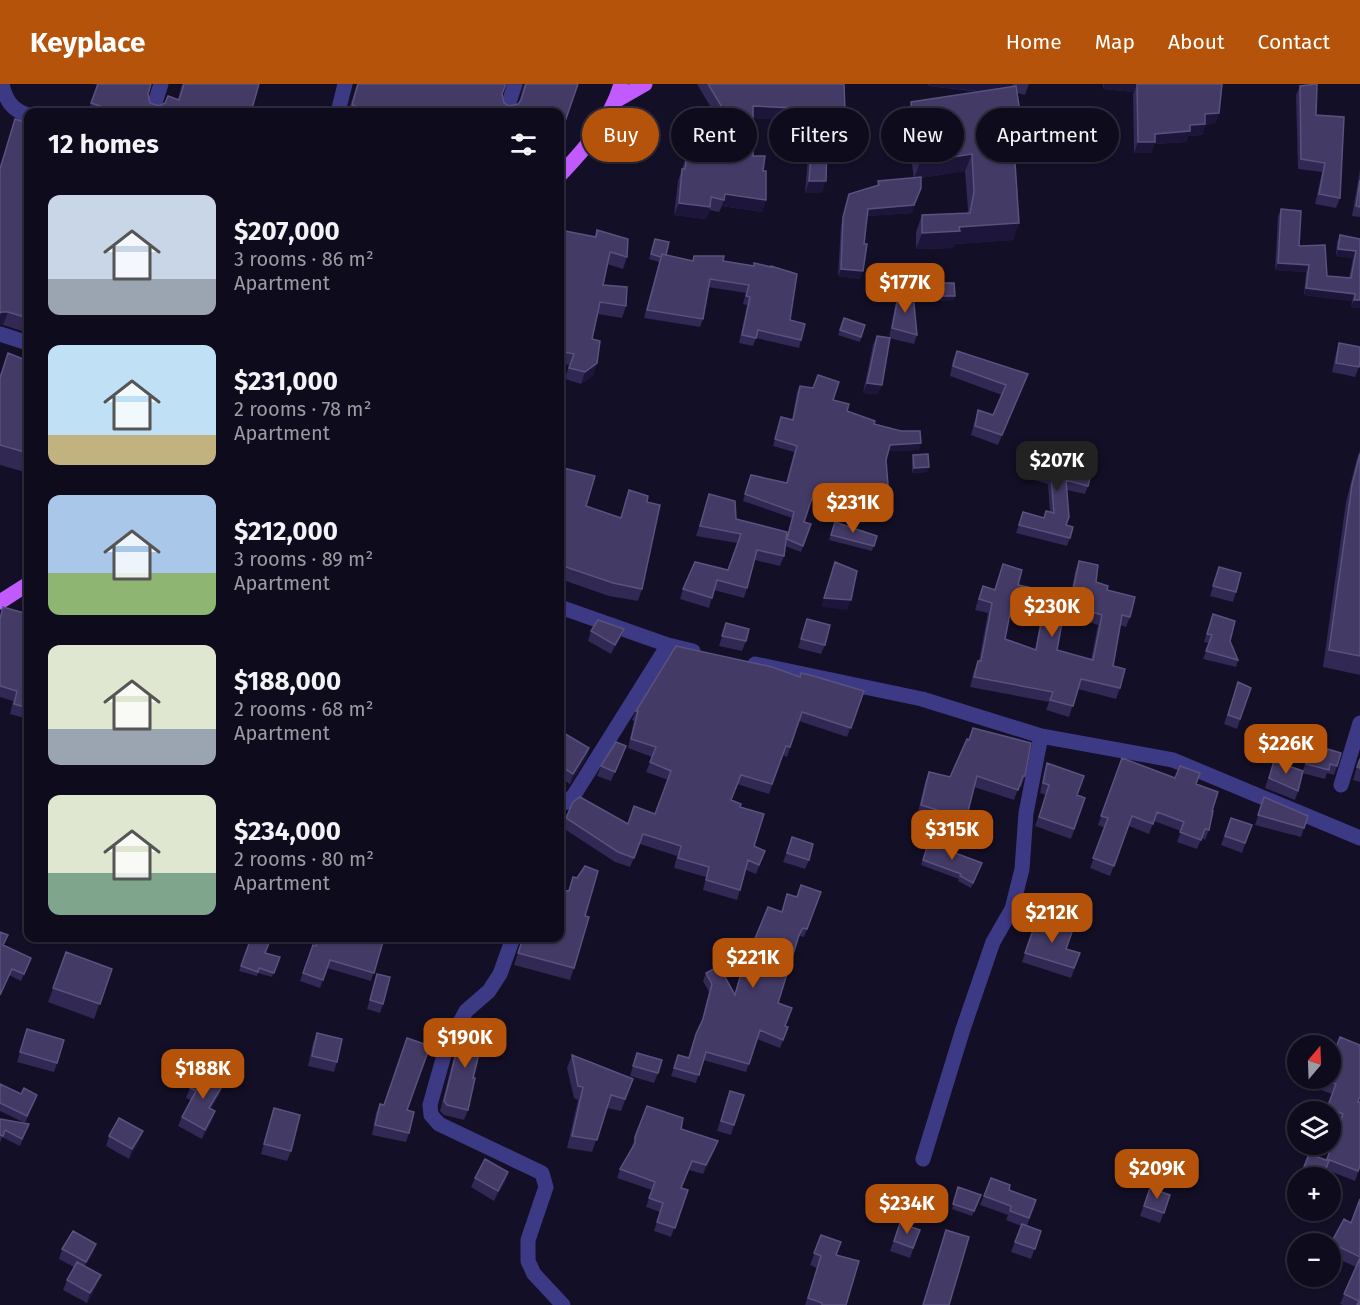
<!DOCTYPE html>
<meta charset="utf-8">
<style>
body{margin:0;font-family:"Fira Sans",sans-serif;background:#1c1929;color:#f1f3f6;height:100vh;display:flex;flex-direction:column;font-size:22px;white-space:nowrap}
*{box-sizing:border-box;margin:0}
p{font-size:20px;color:#9b9ba3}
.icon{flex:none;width:33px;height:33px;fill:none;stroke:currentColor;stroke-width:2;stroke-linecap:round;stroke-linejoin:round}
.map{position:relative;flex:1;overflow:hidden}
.drawer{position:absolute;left:24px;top:24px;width:540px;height:834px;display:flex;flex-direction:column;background:#0e0b1c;border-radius:12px;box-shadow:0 2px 4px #0004,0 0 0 2px #2e2b3b}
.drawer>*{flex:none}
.guide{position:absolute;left:582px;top:24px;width:570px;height:54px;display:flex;gap:12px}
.needle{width:39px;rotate:19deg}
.fabs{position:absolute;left:1287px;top:951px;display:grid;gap:12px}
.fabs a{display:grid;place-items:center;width:54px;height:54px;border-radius:50%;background:#0e0b1c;box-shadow:0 2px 4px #0004,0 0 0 2px #2e2b3b;font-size:30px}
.price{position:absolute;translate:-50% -51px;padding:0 14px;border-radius:12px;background:#b45309;color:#fff;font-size:20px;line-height:39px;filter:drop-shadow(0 2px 3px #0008)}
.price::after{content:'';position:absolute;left:50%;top:36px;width:18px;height:14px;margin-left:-9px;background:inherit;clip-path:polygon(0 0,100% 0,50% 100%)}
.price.on{background:#222;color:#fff}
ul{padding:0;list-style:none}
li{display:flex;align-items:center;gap:18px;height:150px;padding:0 24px}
li span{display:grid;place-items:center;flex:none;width:168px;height:120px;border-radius:12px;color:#555}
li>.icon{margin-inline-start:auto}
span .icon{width:72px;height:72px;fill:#fffc;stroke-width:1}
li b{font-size:26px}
h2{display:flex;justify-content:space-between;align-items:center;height:72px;padding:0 24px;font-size:26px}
.tag{padding:0 21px;border-radius:27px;background:#0e0b1c;box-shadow:0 2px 4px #0004,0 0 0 2px #2e2b3b;font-size:21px;line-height:54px}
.tag.on{background:#b45309;color:#fff}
header{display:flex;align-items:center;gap:36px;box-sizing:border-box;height:84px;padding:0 30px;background:#b45309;color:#fff}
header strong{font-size:28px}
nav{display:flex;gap:33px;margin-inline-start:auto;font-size:21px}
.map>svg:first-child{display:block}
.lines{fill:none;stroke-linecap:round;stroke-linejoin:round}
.minor{stroke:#3d3a85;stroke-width:15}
.major{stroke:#c25bff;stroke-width:15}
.wall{fill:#312854}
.shaded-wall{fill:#1d163a}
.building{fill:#433a66;stroke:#5a527e;stroke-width:1.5}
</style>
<header>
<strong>Keyplace</strong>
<nav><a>Home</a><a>Map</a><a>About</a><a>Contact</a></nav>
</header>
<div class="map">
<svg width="1360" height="1221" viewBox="0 0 1360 1221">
<rect width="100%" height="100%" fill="#130f26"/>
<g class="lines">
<path class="minor" d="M2 0C6 17 12 26 28 31
M152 28 161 0
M338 28 345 0
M506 28 515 0
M0 250 28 259
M560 523 668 561 693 567
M755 580 922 615 1041 652 1173 676 1360 754
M1341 701 1360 639
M560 719 568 718 574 711 668 561
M513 854 500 890 489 907 466 927 446 964 430 1021 431 1031 439 1040 542 1089 546 1103 528 1156V1177L534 1190 563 1221
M923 1075 963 945 993 858 1012 825 1022 785 1026 729 1041 652"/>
<path class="major" d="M617 16 645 0
M560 91C585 65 611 35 621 0
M0 518 28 500"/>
</g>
<path class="wall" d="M93 0H151L148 10 150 19 159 22 178 15 182 0H259L251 28H88L97 1Z
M357 0H506L502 10 504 19 509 22 518 20 519 18 524 0H578L560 28H348Z
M697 0H844L845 27 841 39 827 38 822 109H805L811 37 753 34V72L763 87 766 116 762 128 722 122 719 128 709 126 706 135 674 131 678 97 687 70H688L694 37 698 25 713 27Z
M928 0H1029L1025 11 1017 9 1019 78 1015 79 1019 139 1013 156 955 160 953 164 916 165V148L922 131 967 130 968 125 965 87 921 94 912 129 867 132 860 195 838 192 841 141 849 110 877 102 878 97 914 94 905 35 911 18 980 8 928 2Z
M1103 0H1222L1219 29 1215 39 1205 41 1202 51 1188 52 1186 58 1154 60 1151 69H1134L1133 10 1134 8 1103 5Z
M1300 2 1316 31 1340 114 1336 124 1315 120 1322 88 1298 85 1296 11Z
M15 35 28 39V249L3 241H0V82Z
M1360 86V133L1352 132Z
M1281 125 1299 162 1327 192 1349 194 1353 174 1336 172 1337 158 1340 151 1360 155V224L1351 223 1352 217 1304 211 1306 188 1275 186 1278 132Z
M560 146 594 153 597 146 627 173 623 185 607 180 603 201 626 222 622 234 598 230 592 255 597 279 593 291 581 300 565 295 569 281 560 279Z
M655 155 666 171 692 177 694 172 723 177 790 236 801 256 799 264 756 254 753 262 739 259 747 221 743 220 746 209 708 203 703 235 700 243 644 234 659 178 649 175Z
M939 199 955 212 953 216 938 217 937 204Z
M899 208 917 251 914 260 889 254 896 217Z
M844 234 865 241 860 258 838 251Z
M877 252 878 310 863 309 873 261Z
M1339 259 1359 283 1355 293 1332 288 1336 269Z
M957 267 1028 290 998 361 971 351 975 336 978 326 993 331 1002 311 950 292 953 276Z
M8 269 28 277V389L0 381V291Z
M800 302 833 316 847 327 874 340 919 366 888 367 886 376 888 401 881 418 846 409 840 425 811 417 804 438 811 440 801 468 785 462 784 472 780 482 755 476 744 514 714 506 709 524 680 515 683 505 728 486 737 459 696 452 709 410 736 435 786 457 792 434 743 417 751 391 786 399 794 368 773 362 781 333 792 336 797 308Z
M1040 364 1058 373 1088 402 1085 410 1067 406 1066 441 1070 454 1067 462 1016 449 1023 428 1043 434 1046 427 1050 428 1048 400 1031 395Z
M1360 366V591L1323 583 1346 418 1357 374Z
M913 371 927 388 912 389V376Z
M560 383 586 422 620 434 629 406 647 418 642 505 638 517 609 512 560 495Z
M835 438 877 452 872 467 829 456Z
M1079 477 1096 498 1107 506 1130 533 1126 543 1120 541 1113 582 1120 604 1116 615 1078 605 1069 633 1046 626 1049 618 970 603 974 587 978 577H979L988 529 975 526 979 512 983 502 994 506 1003 480 1018 501 1028 527 1025 537 1009 534 1005 555 1035 566 1041 534 1044 524 1057 566 1091 576 1098 541 1067 531 1075 488Z
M1219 483 1236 508 1233 518 1210 512Z
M3 523 28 530V538L23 554 28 556V635L10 630 13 617 0 613V532Z
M1213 530 1238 576 1236 583 1203 575 1209 559 1204 558Z
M807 535 825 561 821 570 798 564Z
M726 539 746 557 742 567 719 562Z
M624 545 620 555 611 570 588 557 591 547Z
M801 589 864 607 847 653 799 637 787 673 783 671 769 710 737 700 731 716 740 723 754 762 765 767 756 790 746 786 737 816 703 806 706 793 674 784 677 772 640 760 630 783 615 778 563 744 573 718 628 740 655 730 668 696 646 688 652 673 628 664 634 637 632 636 636 627 799 593Z
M1238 598 1251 604 1237 645 1224 640Z
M560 641 563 649 589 664 586 674 570 700 560 694Z
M973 644 1025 692 1021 703 1019 702 1014 716 974 703 962 745 917 732 925 698 929 688 950 693 969 656Z
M1311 660 1337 682 1334 691 1327 689 1325 695 1302 689 1298 707 1295 716 1265 704 1274 677 1303 687Z
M626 662 611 697 597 692 601 682Z
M1360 672V698L1353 696Z
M1122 674 1175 694 1212 727 1209 746 1205 756 1202 754 1197 765 1177 758 1181 747 1154 737 1149 750 1129 742 1110 792 1090 784 1105 744 1098 741Z
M1047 679 1077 711 1085 714 1071 755 1035 742 1046 711 1040 709 1044 689Z
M1264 713 1308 732 1301 753 1255 741Z
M1231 734 1252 741 1242 769 1221 761Z
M792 753 809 776 805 785 783 778Z
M929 757 980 784 971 804 958 797 959 795 921 781Z
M573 793 585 832 574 884 570 896 514 881 523 854H560V806L568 807Z
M821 808 804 853 800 852 797 857 778 919 785 942 788 943 780 964 757 955 746 988 703 976 696 999 671 992 678 971 688 974 693 958 701 939 709 908 703 897 706 889 734 911 748 865 751 864 781 828 796 813Z
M1037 835 1066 865 1080 869 1071 894 1022 878Z
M251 854 265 869 280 873 272 893 258 889 257 892 239 887Z
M317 854H384L371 897 327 884 320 904 300 897 313 861 315 862Z
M4 861 31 874 21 897 9 891Z
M66 868 112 885 94 935 48 918Z
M377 890 383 920 380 929 367 925Z
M27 945 57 979 54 988 17 978Z
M317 949 337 978 334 988 308 982 313 959Z
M459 958 473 994 468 1026 464 1036 444 1031 440 1027 455 968Z
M1360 961 1358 1018 1360 1083 1355 1097 1325 1085 1322 1094H1300L1309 1070 1326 1076 1340 1040 1330 1036V1028H1326L1332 1010 1321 1006 1325 994Z
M637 969 658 989 654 999 630 992Z
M572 971 633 995 621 1027 607 1024 592 1068 567 1064 578 1016 574 1014 567 984Z
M0 1000 35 1017 25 1039 0 1027Z
M190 1004 220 1009 211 1025 212 1037 202 1055 178 1042 182 1033 191 1016 186 1014Z
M730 1007 734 1041 731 1051 717 1047Z
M380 1020 409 1049 406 1058 372 1051 376 1029Z
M647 1022 681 1045 718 1057 715 1066 703 1090 689 1086 681 1104 688 1106 671 1153 654 1147 660 1128 646 1123 652 1106 617 1094 620 1085 632 1065V1062Z
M274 1024 291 1067 287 1077 261 1070Z
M0 1035 29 1040 20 1062 2 1053 0 1059Z
M143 1047 139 1057 129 1075 106 1062 109 1052Z
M508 1088 505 1098 494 1117 471 1103 475 1094Z
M991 1094 1009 1106 1036 1116 1027 1142 1041 1147 1031 1175 1011 1168 1021 1142 1006 1136 1008 1131 980 1121Z
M958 1103 981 1111 972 1132 952 1125Z
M1150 1104 1170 1111 1160 1139 1140 1132Z
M1360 1115V1221H1343L1340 1220 1356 1183 1330 1171V1160L1351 1139Z
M900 1139 920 1146 910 1174 890 1167Z
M946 1146 949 1221H923L942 1158Z
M821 1151 846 1221H805L817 1184 810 1181Z
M62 1165 93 1170 85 1182 97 1201 87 1219 63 1206 67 1196 74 1183 59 1175Z"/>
<path class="shaded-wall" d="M929 0H1013L1009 10 928 2Z
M1104 0H1137L1134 8 1103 5Z
M753 22 815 25 811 37 748 34Z
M828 26 845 27 841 39 823 38Z
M1219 29 1215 39 1205 41 1202 51 1188 52 1186 58 1154 60 1151 69H1134L1138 58 1155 50 1190 41 1205 30Z
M1025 61 1019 78 1008 80 1014 63Z
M972 70 965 87 914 95 920 78Z
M809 97H826L822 109H805Z
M921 104 912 129 865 132 868 125Z
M725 110 766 116 762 128 722 122Z
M679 119 710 123 706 135 674 131Z
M1019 139 1013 156 955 160 953 164 916 165 922 149 959 143Z
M1338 165 1356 167 1353 174 1336 172Z
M1278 179 1309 181 1306 188 1275 186Z
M841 185 863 187 860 195 838 192Z
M1306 204 1355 210 1352 217 1304 211Z
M940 212H955L953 216 938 217Z
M1354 216H1360V224L1351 223Z
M2 228H8L3 241H0V229Z
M597 279 593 291 581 300 585 288Z
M1028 290 1025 299 998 361 1002 351Z
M867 299 882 301 878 310 863 309Z
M921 359 919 366 888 367 890 361Z
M929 383 927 388 912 389 914 384Z
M824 514 851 516 847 526 821 523Z
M624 545 620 555 611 570 615 561Z
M589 664 586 674 570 700 573 690Z
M224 999 220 1009 206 1033 209 1024Z
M215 1027 212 1037 202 1055 205 1046Z
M143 1047 139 1057 129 1075 132 1065Z
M718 1057 715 1066 703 1090 706 1081Z
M508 1088 505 1098 494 1117 498 1107Z
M96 1160 93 1170 82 1188 86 1178Z
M101 1191 97 1201 87 1219 90 1209Z"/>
<path class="building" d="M98 0H151L148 10 150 19 159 22 165 19 168 12 179 16 184 0H259L251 28H118L91 19Z
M358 0H506L502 10 504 19 509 22 518 20 521 16 526 0H578L560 52V28H354L356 22 352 21Z
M708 0H844L845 27 828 26 826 97H809L815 25 753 22V72H765L763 87H766V116L725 110 724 116 711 113 710 123 679 119 682 85H685L687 70H690L698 25 725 28Z
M1137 0H1222L1219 29 1205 30V40L1190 41V47L1155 50V58H1138Z
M1317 0 1316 31 1344 33 1340 114 1319 110 1325 79 1301 75 1300 2Z
M1016 2 1025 61 1014 63 1019 139 959 143 960 147 922 149V131L970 129 974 108 972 70 920 78 911 18Z
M15 35 28 39V234L8 228H2L0 229V85Z
M921 93V104L914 121 868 125 864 160H867L863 187 841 185 843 133 849 110 879 101 878 97Z
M1360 96V123L1356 122Z
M1281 125 1301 127 1299 162 1325 161 1327 192 1351 194 1356 167 1338 165 1340 151 1360 155V216H1354L1355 210 1306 204 1309 181 1278 179Z
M560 146 596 153 597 146 628 155 627 173 610 168 603 201 627 203 626 222 600 218 592 255 600 257 597 279 585 288 569 284 574 270 560 267Z
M655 155 669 158 666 171 662 170 661 173 651 170Z
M662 170 693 177 694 172H724L723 177 754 182V179L771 183V182L797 190 790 236 805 240 801 256 758 246 756 254 742 251 750 213 746 212 749 201 710 195 703 235 647 226Z
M939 199H954L955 212H940Z
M899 208 913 210 917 251 892 244Z
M844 234 865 241 861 253 840 246Z
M877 252 890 254 882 301 867 299Z
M1339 259 1360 263V277L1359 283 1336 279Z
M957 267 1028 290 1002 351 975 342 978 326 993 331 1006 301 953 282Z
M8 269 28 277V369L0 361V294Z
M818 291 839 298 833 316 849 320 847 327 875 337 874 340 901 347H920L921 359 890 361 886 376 888 401 883 412 849 402 842 419 813 411 804 438 811 440 803 462 787 455 794 428 745 410 751 391 787 399 797 362 775 355 781 333 793 336 800 302 813 304Z
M1040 364 1059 369 1058 373 1093 383 1088 402 1066 396 1069 433 1066 441 1073 443 1070 454 1019 441 1023 428 1044 434 1046 427 1054 429 1051 391 1034 387Z
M928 370 929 383 914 384 913 371Z
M1360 370V572L1329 566 1352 401Z
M560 383 595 392 586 422 621 434 629 406 648 412 647 418 660 421 642 505 613 499 560 481Z
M709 410 735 417 736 435 787 448 784 472 757 466 747 504 717 496 712 514 683 505 695 478 728 486 741 450 700 442Z
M835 438 877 452 874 462 831 451Z
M1079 477 1098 481 1096 498 1108 502 1107 506 1135 513 1130 533 1122 531 1113 582 1125 585 1120 604 1081 595 1073 622 1050 616 1053 608 974 593 978 577H981L992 519 979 515 983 502 995 506 1003 480 1022 486 1018 501 1033 504 1028 527 1011 524 1005 555 1036 566 1044 524 1064 528 1057 566 1093 576 1102 531 1070 521Z
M835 478 857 487 851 516 824 514Z
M1219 483 1241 489 1236 508 1213 502Z
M3 523 28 530V537L23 554 28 556V624L14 620 17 607 0 602V535Z
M1213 530 1235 537 1230 557 1238 576 1206 567 1212 551 1207 550Z
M807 535 830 541 825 561 801 555Z
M598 536 624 545 615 561 591 547Z
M726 539 749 545 746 557 722 552Z
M676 562 772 583 800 593 801 589 810 591 864 607 851 644 802 628 790 663 786 662 772 700 741 691 731 716 741 720 740 723 764 730 754 762 765 767 759 781 748 776 740 806 706 796 709 783 678 774 681 762 643 750 634 774 618 768 566 734 573 718 580 713 628 740 634 722 655 730 671 687 650 678 656 663 631 655 638 627H636Z
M1238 598 1251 604 1240 635 1228 631Z
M560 641 565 643 562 648 589 664 573 690 562 683 564 679 560 677Z
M973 644 1031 659 1025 692H1023L1018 706 977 692 966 735 921 721 929 688 950 693 967 655 969 656Z
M616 658 626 662 615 688 601 682Z
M1311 660 1341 669 1337 682 1330 680 1329 686 1306 680Z
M1122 674 1175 694 1180 682 1200 689 1196 700 1218 708 1212 727H1213L1209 746 1205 745 1201 756 1180 748 1184 738 1157 728 1153 740 1132 732 1114 782 1093 774 1108 734 1101 732Z
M1360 675V684L1357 683Z
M1274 677 1303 687 1298 707 1269 694Z
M1047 679 1084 692 1077 711 1085 714 1074 745 1039 733 1049 701 1043 699Z
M1264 713 1308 732 1304 744 1258 731Z
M1231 734 1252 741 1245 759 1225 752Z
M792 753 813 760 809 776 787 769Z
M929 757 948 764 947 766 982 779 973 799 960 792 961 790 923 776Z
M585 782 598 787 585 832 589 833 574 884 518 869 523 854H560V828L561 824H560V806L569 807 573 793 577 794Z
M801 801 821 808 807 845 803 844 799 851 778 919 792 924 785 942 788 943 783 956 760 946 749 980 706 968 699 991 674 984 678 971 689 974 696 950 703 935 712 900 706 889 719 882 735 911 748 865 751 864 768 823 782 828 787 810 797 813Z
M1037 835 1072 848 1066 865 1080 869 1074 884 1025 869Z
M0 848 8 851 3 861 31 874 24 890 12 885 0 911Z
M251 854H271L265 869 280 873 274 889 259 884 258 888 241 882Z
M318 854H384L374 889 330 876 323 896 303 889 313 861 316 862Z
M66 868 112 885 100 920 53 904Z
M377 890 390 893 383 920 370 916Z
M468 941 485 946 473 994H475L468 1026 447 1021 444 1017 459 958Z
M27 945 64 956 57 979 20 968Z
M317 949 342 955 337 978 312 972Z
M1340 953 1360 961V1012L1358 1018H1360V1082L1358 1087 1327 1075 1343 1030 1327 1024 1336 1000 1324 996 1325 994H1330V979Z
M407 954 430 962 407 1026 414 1028 409 1049 375 1041 380 1020 384 1021Z
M637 969 662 976 658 989 633 982Z
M572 971 633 995 625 1015 611 1011 597 1056 572 1052 583 1003 578 1002Z
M200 986 224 999 209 1024 215 1027 205 1046 182 1033 196 1007 190 1004Z
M0 1000 21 1010 24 1004 37 1011 27 1032 0 1019Z
M730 1007 744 1011 734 1041 721 1037Z
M647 1022 683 1034 681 1045 718 1057 706 1081 692 1077 681 1104 688 1106 675 1144 657 1138 663 1119 649 1114 655 1098 620 1085 635 1059V1053Z
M274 1024 300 1031 291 1067 264 1060Z
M119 1034 143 1047 132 1065 109 1052Z
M0 1035 29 1040 22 1055 5 1046 3 1052 0 1051Z
M1309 1070 1329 1077 1322 1094H1318L1302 1088Z
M485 1075 508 1088 498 1107 475 1094Z
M991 1094 1010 1101 1009 1106 1036 1116 1029 1134 1010 1127 1011 1122 984 1112Z
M958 1103 981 1111 974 1127 953 1120Z
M1150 1104 1170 1111 1164 1129 1144 1122Z
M1360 1115V1173L1331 1159 1344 1135 1351 1139Z
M900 1139 920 1146 913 1164 894 1157Z
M1022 1140 1041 1147 1035 1165 1015 1158Z
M946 1146 969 1153 949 1221H923Z
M73 1147 96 1160 86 1178 62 1165Z
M821 1151 841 1158 836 1171 859 1177 846 1221H822V1219L808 1214 821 1172 814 1169Z
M1360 1174V1221H1357L1359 1217 1344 1210Z
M77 1178 101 1191 90 1209 67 1196Z"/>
</svg>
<div class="fabs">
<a><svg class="needle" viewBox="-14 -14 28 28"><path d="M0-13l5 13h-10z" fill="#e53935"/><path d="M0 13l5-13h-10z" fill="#9b9ba3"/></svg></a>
<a><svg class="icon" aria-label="layers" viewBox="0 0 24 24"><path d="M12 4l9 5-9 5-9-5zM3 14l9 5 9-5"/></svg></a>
<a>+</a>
<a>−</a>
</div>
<b class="price" style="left:905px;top:230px">$177K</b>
<b class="price on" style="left:1057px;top:408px">$207K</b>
<b class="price" style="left:853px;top:450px">$231K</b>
<b class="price" style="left:1052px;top:554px">$230K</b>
<b class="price" style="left:1286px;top:691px">$226K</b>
<b class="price" style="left:952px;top:777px">$315K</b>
<b class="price" style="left:1052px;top:860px">$212K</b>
<b class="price" style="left:753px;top:905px">$221K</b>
<b class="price" style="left:465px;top:985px">$190K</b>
<b class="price" style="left:203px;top:1016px">$188K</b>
<b class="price" style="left:1157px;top:1116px">$209K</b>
<b class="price" style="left:907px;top:1151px">$234K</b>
<div class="guide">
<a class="tag on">Buy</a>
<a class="tag">Rent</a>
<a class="tag">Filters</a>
<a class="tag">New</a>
<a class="tag">Apartment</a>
</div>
<section class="drawer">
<h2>12 homes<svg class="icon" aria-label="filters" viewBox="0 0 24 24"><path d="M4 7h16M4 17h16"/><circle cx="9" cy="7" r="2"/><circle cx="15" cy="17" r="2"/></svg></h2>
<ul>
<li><span style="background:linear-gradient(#c9d6e8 70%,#9aa5b1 0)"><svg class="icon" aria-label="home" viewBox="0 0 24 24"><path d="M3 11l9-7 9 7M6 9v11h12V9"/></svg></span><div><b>$207,000</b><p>3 rooms · 86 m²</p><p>Apartment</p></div></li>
<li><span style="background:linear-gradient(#bfe0f5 75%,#c2b280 0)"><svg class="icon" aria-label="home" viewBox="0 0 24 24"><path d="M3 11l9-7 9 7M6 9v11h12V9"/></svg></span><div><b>$231,000</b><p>2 rooms · 78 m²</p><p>Apartment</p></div></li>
<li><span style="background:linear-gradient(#a9c7e8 65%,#8fb573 0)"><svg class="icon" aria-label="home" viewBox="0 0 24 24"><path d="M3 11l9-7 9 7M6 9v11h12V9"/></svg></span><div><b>$212,000</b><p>3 rooms · 89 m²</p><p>Apartment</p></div></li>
<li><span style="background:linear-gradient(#dfe7d0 70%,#9aa5b1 0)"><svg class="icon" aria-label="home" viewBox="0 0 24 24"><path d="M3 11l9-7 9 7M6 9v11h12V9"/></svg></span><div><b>$188,000</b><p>2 rooms · 68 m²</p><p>Apartment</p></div></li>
<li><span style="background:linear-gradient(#dfe7d0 65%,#7fa58c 0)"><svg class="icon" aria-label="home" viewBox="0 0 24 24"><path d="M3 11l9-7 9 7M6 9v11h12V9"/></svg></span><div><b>$234,000</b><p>2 rooms · 80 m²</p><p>Apartment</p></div></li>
</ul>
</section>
</div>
